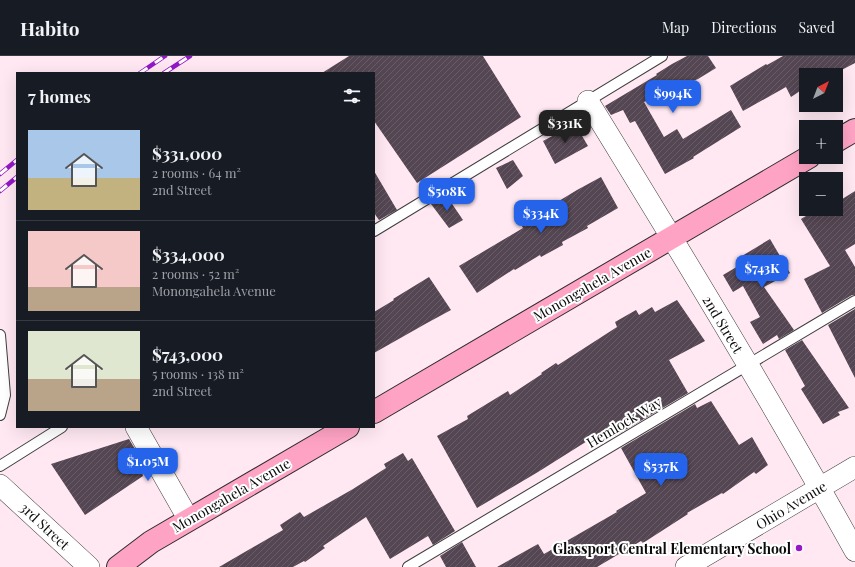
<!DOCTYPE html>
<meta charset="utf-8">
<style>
body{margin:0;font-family:"Playfair Display",serif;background:#20242c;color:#f1f3f6;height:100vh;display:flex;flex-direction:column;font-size:15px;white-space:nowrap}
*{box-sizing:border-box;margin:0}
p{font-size:13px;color:#9ea1a6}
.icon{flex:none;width:22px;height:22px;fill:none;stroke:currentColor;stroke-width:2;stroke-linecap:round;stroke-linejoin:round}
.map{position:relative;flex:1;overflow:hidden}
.details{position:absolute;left:16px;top:16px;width:359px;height:356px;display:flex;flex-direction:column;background:#171b24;border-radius:0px;box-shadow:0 4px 16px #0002}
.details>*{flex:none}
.needle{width:26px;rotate:42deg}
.fabs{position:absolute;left:799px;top:12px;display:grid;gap:8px}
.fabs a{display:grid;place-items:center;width:44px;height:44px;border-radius:0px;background:#171b24;box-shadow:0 4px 16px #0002;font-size:20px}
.price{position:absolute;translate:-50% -34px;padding:0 9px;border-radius:8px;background:#2563eb;color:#fff;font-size:13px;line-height:26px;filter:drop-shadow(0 1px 2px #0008)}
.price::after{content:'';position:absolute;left:50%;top:24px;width:12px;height:9px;margin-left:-6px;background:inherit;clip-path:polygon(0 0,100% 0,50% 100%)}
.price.on{background:#222;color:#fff}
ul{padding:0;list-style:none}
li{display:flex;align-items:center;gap:12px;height:100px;padding:0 12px}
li+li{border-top:1px solid #363941}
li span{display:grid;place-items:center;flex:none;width:112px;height:80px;border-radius:0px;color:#555}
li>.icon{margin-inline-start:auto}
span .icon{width:48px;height:48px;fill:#fffc;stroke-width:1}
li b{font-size:17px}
h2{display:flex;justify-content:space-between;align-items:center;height:48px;padding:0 12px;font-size:17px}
header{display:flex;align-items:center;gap:24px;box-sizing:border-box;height:56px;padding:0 20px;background:#171b24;border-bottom:1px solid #363941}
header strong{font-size:19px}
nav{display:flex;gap:22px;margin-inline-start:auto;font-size:14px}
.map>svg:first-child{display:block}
.building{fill:url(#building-hatch)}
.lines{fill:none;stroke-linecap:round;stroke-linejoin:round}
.lane-casing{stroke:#3e3e3e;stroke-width:12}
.street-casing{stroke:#3e3e3e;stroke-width:22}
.secondary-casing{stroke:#2d2d2d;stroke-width:24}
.lane{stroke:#fff;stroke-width:10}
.street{stroke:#fff;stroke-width:21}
.secondary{stroke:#ffa3c4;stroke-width:22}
.rail-casing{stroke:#9318c6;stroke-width:4.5}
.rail{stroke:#fff;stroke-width:3;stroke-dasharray:9;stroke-linecap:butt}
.poi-dot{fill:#9318c6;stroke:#fff;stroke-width:1.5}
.labels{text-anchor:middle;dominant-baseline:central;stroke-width:4;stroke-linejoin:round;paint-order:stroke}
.street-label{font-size:14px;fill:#0b0b0b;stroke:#fff}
.poi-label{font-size:14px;font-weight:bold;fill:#0b0b0b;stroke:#fff;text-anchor:end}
</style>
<header>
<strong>Habito</strong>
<nav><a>Map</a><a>Directions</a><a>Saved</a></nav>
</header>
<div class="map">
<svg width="855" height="511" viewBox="0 0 855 511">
<defs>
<pattern id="building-hatch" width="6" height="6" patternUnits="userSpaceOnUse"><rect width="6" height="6" fill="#544652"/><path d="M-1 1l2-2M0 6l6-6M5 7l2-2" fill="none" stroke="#685c66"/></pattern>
</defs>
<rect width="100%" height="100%" fill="#ffe8f2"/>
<path class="building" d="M349 0H483L521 61 417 127 374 65V17H322Z
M687 0H708L716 12 698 23 644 46 664 81 677 73 683 83 731 54 741 71 693 101 694 102 665 118 635 65 630 67 623 54 611 59 605 50 657 19 656 18 672 8Z
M783 0H855V7L832 19H806V31L791 41 786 31 743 55 730 30 766 8 767 9Z
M575 68 588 90 555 108 543 85Z
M513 104 523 120 507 133 496 112Z
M374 115 397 154 379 164 374 157Z
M601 121 618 152 587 170 588 172 562 186 563 189 541 201 540 199 515 214 514 213 477 237 459 210 523 172 521 168 577 134Z
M855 135V188L845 194 855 211V239H852L822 257 804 223 830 210 801 163 817 153H836V147Z
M446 139 463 164 449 172 431 148Z
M770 183 790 217 764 231 794 274 779 283 777 279 763 288 750 266 760 261 743 230 733 236 723 219 740 209 737 203Z
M429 221 451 254 427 267 374 297V256L394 244 393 243Z
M677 244 705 285 669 304 688 337 615 380 611 374 595 385 592 382 538 416 477 452 437 380 468 363 467 360 508 335 510 339 542 318 541 317 556 307 558 309 617 271 615 266 636 254 639 259 652 251 655 256Z
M855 253V322L828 269Z
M802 284 849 352 838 356 840 359 823 368 801 333 805 330 785 294Z
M711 345 739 389 752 381 768 409 756 418 754 416 723 438 722 437 687 457 688 458 643 487 641 485 597 511H497L538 488 544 498 617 456 616 455 646 437 621 392 695 348 697 352Z
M129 383 135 393 143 420 85 459 51 408Z
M403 397 408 405 412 402 455 475 433 489 428 480 390 503 366 461 323 490 325 492 305 506 304 505 293 511H219L283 474 280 469 300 456 304 461 353 433 386 412 384 408Z
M462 486 476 511H446L440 500Z"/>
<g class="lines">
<defs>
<path id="lane" d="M374 175 662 0
M0 359 5 339 0 279
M0 410 62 371
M408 511 855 245"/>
<path id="street" d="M588 45C679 193 770 342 855 495
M136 371 189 464
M0 429 89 511
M686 511 855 411"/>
<path id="secondary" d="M836 85 855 74
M374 356 809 101
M118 511 151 486 348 371"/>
</defs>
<use href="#lane" class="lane-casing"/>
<use href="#street" class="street-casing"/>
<use href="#secondary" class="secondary-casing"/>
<use href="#lane" class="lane"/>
<use href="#street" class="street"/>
<use href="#secondary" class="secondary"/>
<defs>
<path id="rail" d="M140 17 165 0
M164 17 190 0
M0 118 17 104
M0 135 17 121"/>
</defs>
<use href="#rail" class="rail-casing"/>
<use href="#rail" class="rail"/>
</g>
<circle class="poi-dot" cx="799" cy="492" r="4"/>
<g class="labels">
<g class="street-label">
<text transform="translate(592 228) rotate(-30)">Monongahela Avenue</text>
<text transform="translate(723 268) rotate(59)">2nd Street</text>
<text transform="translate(624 366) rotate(-31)">Hemlock Way</text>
<text transform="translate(231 439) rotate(-30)">Monongahela Avenue</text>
<text transform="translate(791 449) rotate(-31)">Ohio Avenue</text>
<text transform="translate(45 470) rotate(43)">3rd Street</text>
</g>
<g class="poi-label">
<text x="791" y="492">Glassport Central Elementary School</text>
</g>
</g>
</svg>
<div class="fabs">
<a><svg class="needle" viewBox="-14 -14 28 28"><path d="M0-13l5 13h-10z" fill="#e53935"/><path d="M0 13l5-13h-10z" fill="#9ea1a6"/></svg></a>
<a>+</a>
<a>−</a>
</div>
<b class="price" style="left:673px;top:58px">$994K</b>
<b class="price on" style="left:565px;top:88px">$331K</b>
<b class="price" style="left:447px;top:156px">$508K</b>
<b class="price" style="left:541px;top:178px">$334K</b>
<b class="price" style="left:762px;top:233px">$743K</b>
<b class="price" style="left:148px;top:426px">$1.05M</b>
<b class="price" style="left:661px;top:431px">$537K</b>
<section class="details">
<h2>7 homes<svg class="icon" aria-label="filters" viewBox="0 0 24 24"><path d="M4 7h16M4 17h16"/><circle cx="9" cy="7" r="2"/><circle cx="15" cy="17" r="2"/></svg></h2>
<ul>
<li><span style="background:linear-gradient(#a9c7e8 60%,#c2b280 0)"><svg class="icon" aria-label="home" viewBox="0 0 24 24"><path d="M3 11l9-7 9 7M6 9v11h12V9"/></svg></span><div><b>$331,000</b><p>2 rooms · 64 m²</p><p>2nd Street</p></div></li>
<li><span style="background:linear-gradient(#f6c9c9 70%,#b9a48a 0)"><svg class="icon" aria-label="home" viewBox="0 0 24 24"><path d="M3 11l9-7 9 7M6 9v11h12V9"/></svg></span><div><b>$334,000</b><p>2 rooms · 52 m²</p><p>Monongahela Avenue</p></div></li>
<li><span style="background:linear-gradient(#dfe7d0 60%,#b9a48a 0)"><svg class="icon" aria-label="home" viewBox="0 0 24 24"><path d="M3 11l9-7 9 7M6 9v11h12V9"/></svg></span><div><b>$743,000</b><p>5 rooms · 138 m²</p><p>2nd Street</p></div></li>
</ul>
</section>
</div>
